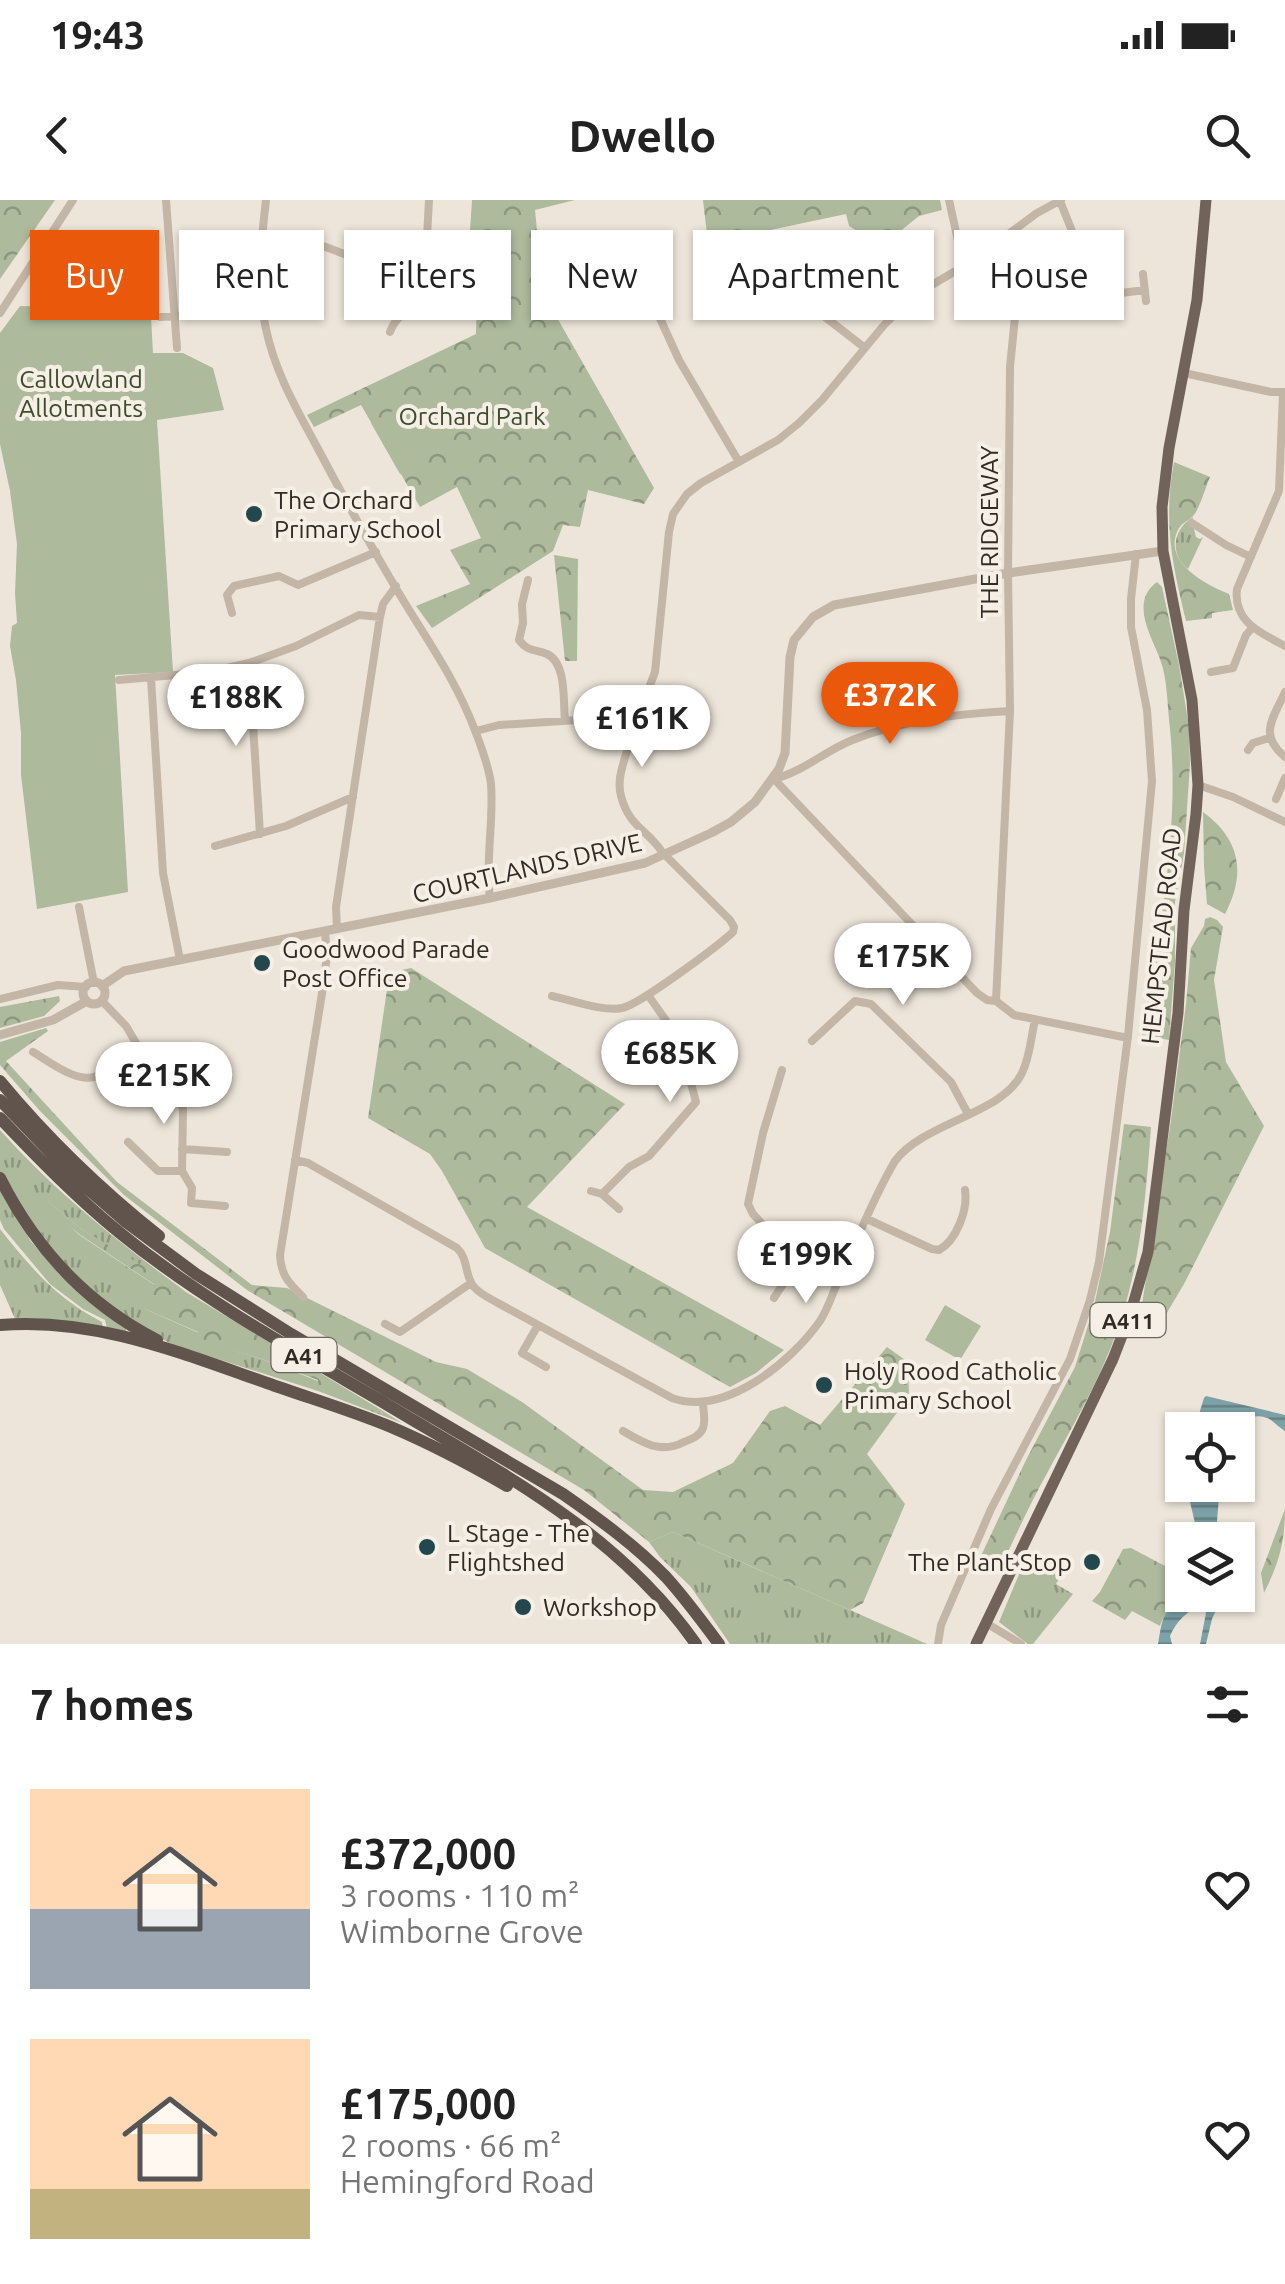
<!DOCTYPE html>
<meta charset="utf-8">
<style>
body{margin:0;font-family:Ubuntu,sans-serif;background:#f6f6f6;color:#222;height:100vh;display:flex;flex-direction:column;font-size:38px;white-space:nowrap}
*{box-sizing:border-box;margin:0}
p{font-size:32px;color:#767676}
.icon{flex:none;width:55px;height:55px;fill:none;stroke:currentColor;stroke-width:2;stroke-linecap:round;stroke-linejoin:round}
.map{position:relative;height:1444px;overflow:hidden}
.drawer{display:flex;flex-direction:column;background:#fff;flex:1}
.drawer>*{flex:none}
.hud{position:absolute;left:30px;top:30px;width:1225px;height:90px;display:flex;gap:20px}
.fabs{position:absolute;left:1165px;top:1212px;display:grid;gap:20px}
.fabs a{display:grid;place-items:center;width:90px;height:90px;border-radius:0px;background:#fff;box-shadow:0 2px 8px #0004;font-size:50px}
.price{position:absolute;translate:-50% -85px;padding:0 22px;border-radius:35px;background:#fff;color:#222;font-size:32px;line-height:65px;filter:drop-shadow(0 2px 5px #0008)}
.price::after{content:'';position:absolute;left:50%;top:60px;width:30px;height:22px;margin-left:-15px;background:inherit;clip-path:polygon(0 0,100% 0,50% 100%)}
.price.selected{background:#ea580c;color:#fff}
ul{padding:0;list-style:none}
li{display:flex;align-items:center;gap:30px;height:250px;padding:0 30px}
li span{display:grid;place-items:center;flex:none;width:280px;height:200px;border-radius:0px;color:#555}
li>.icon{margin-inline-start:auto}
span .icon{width:120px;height:120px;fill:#fffc;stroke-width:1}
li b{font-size:42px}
h2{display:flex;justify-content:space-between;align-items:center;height:120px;padding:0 30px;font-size:42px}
.pill{padding:0 35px;border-radius:0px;background:#fff;box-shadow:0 2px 8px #0004;font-size:35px;line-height:90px}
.pill.selected{background:#ea580c;color:#fff}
.status{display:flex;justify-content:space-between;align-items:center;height:70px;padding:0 50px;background:#fff;direction:ltr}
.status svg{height:28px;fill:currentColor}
header{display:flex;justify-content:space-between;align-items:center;height:130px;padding:0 30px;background:#fff;font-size:45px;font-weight:700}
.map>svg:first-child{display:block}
.grass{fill:url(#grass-tufts)}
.forest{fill:url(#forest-crowns)}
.garden{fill:#adba9c}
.water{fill:url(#water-rules)}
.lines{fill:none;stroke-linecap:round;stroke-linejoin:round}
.minor{stroke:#c3b6a7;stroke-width:8}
.tertiary{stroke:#c3b6a7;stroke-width:9}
.primary{stroke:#716359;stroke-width:11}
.trunk{stroke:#61544c;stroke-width:12}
.poi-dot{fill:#22474d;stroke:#f6efe5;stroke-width:4}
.labels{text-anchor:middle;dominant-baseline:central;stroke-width:8;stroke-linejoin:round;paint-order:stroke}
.shield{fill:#f6efe5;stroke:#6c665f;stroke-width:2.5}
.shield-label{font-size:22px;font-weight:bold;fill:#312b26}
.park-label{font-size:25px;fill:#3e4c2e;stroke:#f6efe5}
.poi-label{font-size:25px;fill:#312b26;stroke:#f6efe5;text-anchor:start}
.street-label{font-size:25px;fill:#312b26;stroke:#f6efe5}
</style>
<div class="status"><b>19:43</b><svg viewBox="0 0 49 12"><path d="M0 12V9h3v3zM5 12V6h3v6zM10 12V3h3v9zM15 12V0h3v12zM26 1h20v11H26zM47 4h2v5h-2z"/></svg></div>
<header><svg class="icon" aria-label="back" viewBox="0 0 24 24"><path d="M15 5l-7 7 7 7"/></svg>Dwello<svg class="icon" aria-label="search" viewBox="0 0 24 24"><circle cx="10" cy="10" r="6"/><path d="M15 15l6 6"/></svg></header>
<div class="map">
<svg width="1285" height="1444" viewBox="0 0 1285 1444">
<defs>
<pattern id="grass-tufts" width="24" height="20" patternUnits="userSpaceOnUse" patternTransform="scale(2.5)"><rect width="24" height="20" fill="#adba9c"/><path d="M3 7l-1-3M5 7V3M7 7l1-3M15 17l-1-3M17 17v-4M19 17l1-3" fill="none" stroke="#8d977f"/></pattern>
<pattern id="forest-crowns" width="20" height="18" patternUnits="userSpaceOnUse" patternTransform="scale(2.5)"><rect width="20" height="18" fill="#adba9c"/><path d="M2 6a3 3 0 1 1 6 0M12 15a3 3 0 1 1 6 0" fill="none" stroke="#8d977f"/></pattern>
<pattern id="water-rules" width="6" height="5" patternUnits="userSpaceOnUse" patternTransform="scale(2.5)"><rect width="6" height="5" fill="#7ca1a6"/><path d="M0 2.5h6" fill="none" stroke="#668387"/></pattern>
</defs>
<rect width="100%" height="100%" fill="#ede5d9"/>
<path class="grass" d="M1193 317 1191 326 1194 329 1196 337 1200 339 1203 337 1188 369C1169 354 1173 329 1193 317Z
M0 930C54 991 119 1043 185 1091L164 1081 80 1028 45 999 78 1034 156 1086 144 1103 145 1109 199 1133 198 1140 262 1159 318 1181 383 1214 378 1208 402 1223 318 1191 171 1144 109 1108 52 1055 0 972Z
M0 990 30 1040 59 1074 126 1128V1131L107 1129 105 1120 83 1109 50 1084 4 1029 0 1020Z
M0 1029C32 1069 56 1098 102 1122L103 1129 16 1121 0 1085Z
M673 1332 927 1444H730L691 1387 660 1357 649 1342Z
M1028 1353 1063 1372 1056 1384 1073 1394 1033 1444H1028L999 1422Z"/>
<path class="forest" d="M0 0H55L0 79Z
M472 0H575L535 10 543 93 654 288 644 304 588 290 580 327 563 325 553 351 432 428 416 406 470 384 450 350 481 338 457 287 420 307 361 205 314 227 307 215 476 134 477 83 469 47Z
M703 0H940L942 10 919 16 877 50 865 36 849 26 846 14 708 43Z
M1174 262 1210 277C1205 288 1201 305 1194 315 1189 321 1180 323 1177 332 1164 363 1206 385 1229 394L1233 410 1212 413V418L1186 421C1172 364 1163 321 1174 262Z
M554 355 578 359 577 461H565Z
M1157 382 1162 387 1179 465 1189 527 1190 564 1184 653 1175 702V762L1169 840 1142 835C1159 733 1180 632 1170 528 1167 506 1168 480 1160 459 1152 437 1129 402 1157 382Z
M1203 612C1241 640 1246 674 1225 714L1207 704 1204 666Z
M1210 717 1217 720 1223 727 1214 780 1226 862 1264 926 1184 1084 1162 1121 1140 1117 1170 927 1186 804 1191 748 1204 726 1205 719Z
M411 768 625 904 527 1007 784 1150 756 1173 730 1187 485 1048 442 971 430 954 368 918 388 783 392 772Z
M59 796 60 801 44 816 0 828V807Z
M46 828 48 831 6 861 117 982 252 1085 287 1088 436 1162 467 1169 522 1202 643 1290 673 1292 733 1263 770 1211 785 1206 820 1225 887 1147 908 1162 909 1196 867 1254 905 1304 863 1403 850 1410 673 1332 649 1342 584 1290 247 1090 124 995 40 911 0 865V842Z
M1124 924 1151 927C1146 994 1141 1061 1119 1125 1101 1179 1072 1227 1045 1277 1029 1306 1015 1337 1001 1367L980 1358 1026 1260 1075 1167 1094 1106 1110 1032Z
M44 998 80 1028 378 1208 383 1215 317 1187 318 1180 262 1159 198 1141V1132L145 1109 143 1103 155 1085 79 1034 45 1004Z
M1285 1309C1285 1342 1279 1363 1264 1393L1261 1373Z
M1131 1348 1182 1375V1395H1190C1174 1403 1166 1409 1160 1426L1132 1411 1125 1420 1092 1401 1100 1392 1123 1349Z"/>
<path class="garden" d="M20 106 141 109 151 117 153 153H183L213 168 224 210 157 220 173 472 115 475 128 692 37 709 21 575V533L16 480 10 446 12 426 17 423 15 393 17 344 10 291 0 244V133Z
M410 201 438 252 400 274 371 223Z
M945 1105 981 1126 960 1160 925 1140Z"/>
<path class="water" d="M1206 1196 1285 1215V1231C1280 1228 1276 1224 1271 1220 1257 1211 1241 1220 1231 1230H1194L1204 1198Z
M1186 1285H1220L1217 1321 1222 1340H1199Z
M1190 1395H1223L1212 1419 1206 1444H1200L1206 1413 1203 1405C1188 1409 1176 1422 1170 1436L1172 1444H1158C1163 1416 1162 1409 1190 1395Z"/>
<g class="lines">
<path class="minor" d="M166 0 177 148
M266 0C261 43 256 86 266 129 275 172 296 208 317 247 344 298 373 350 403 400 430 444 458 484 476 533 482 549 489 567 491 584 494 622 485 660 490 698
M949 0 958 41 969 63
M1060 1 1074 36 1092 55 1098 96 1145 90
M262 33 326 47 388 71 405 73 419 66 426 56 429 0
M987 49 1006 82 1015 117 1010 167 1008 373 1010 511 996 801
M636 66 679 160 739 262
M1143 74 1146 101
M792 80 807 103 865 148
M767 90 825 65
M0 113 73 0
M160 117 197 115
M390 132C399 107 416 114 434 100L432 74 423 63
M1184 173 1271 192H1285
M1283 193 1279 291 1237 389C1233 422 1261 433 1285 446
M1192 323 1226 345 1251 357
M528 380 522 404 523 423 519 440C528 452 535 449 547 454 567 463 563 502 565 521
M232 413 227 395 234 386 279 376 298 385 376 352
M249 463 260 634
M1211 472 1233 468 1246 435 1252 428
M151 478 163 673 180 760
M119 480 209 472 249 463 296 446 359 415 380 417
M1285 492C1273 519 1258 534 1285 557
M476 531 499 525 594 519 618 515 634 508 643 499 649 488 655 472 669 332 673 314 687 294 701 283 778 240 799 223 822 200 884 125 904 105 925 89 969 63 1037 13 1061 0
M1248 550 1253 543 1269 538
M1198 585 1233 597 1285 622
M1276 599 1285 578
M215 646 286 626 353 597
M79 707 94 783
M337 729 336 707 380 417 383 404 396 386
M552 796C571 800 604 812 622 808 639 805 718 746 733 732L734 727 730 720 662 652C648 630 629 627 621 596 613 567 641 540 627 511
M0 799 58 785 86 787
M102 801 126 826 142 853 180 897 183 910 182 971 192 988 191 1003 225 1006
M996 801 987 800 977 793 774 579C802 572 824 552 850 541 901 520 956 514 1010 511
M996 801 1014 815 1128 838
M812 841 855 801 871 804 951 882 968 914
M33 852C49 861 79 886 99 875 112 868 125 853 136 843
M782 870 763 933 748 1004 753 1014 766 1028 785 1038 804 1041 848 1059
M167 882 181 868 207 859 214 854
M128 942 158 971H182
M182 949 227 952
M295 960 308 963 457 1048C469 1060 464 1075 474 1087 479 1093 489 1098 496 1102L672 1198C725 1217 791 1162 820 1121 828 1109 833 1092 839 1079 857 1040 873 998 895 961 924 922 1003 914 1022 873 1030 857 1031 837 1035 820
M591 991 602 994 619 1009
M602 994 629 967 649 956 696 902 679 839 648 795
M867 1019 932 1049 939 1050C957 1040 968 1009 965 990
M303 1097C289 1083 281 1076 280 1055L323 787 327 755 325 732
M774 1098C788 1077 788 1072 812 1062L821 1048
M385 1124 400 1132 471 1083
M538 1125 522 1153 546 1167
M623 1231C643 1243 661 1254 684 1242 691 1239 700 1236 703 1228 706 1221 703 1210 703 1203
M986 1423 1021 1444
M938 1444 941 1425 991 1309 1070 1159 1090 1100 1099 1062 1128 836 1152 581 1147 510 1131 427V399L1136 354"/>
<path class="tertiary" d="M83 793a11 11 0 1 1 22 0a11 11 0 1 1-22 0Z
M102 786 124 771 490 698 645 663 711 633 731 622 755 602 779 569 785 553 790 457 794 440 813 417 834 405 1008 373 1163 351
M0 835 53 820 87 801"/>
<path class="primary" d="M976 1444 1113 1159 1130 1115 1148 1052 1178 813 1184 710 1196 614 1198 585 1192 500 1163 351 1162 307 1169 248 1197 100 1206 0"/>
<path class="trunk" d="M0 881C48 939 100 989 159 1036
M0 900 73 976 126 1022 196 1074 291 1134 563 1294C599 1319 635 1345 666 1377 685 1398 702 1421 719 1444
M0 918C38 958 77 998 120 1033 200 1098 292 1149 381 1201 497 1271 616 1330 696 1444
M0 978C35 1048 87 1104 157 1140
M0 1125C94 1117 181 1153 267 1183 309 1198 350 1210 391 1227 431 1244 469 1264 507 1286"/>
</g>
<g class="poi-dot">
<circle cx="254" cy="314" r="10"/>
<circle cx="262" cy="763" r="10"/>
<circle cx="824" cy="1185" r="10"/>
<circle cx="427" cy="1347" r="10"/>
<circle cx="1092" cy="1362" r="10"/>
<circle cx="523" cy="1407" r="10"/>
</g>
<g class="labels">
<g class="shield">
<rect x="1090.5" y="1103" width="75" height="34" rx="8"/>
<rect x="271.5" y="1138" width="65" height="34" rx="8"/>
</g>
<g class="shield-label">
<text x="1128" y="1120">A411</text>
<text x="304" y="1155">A41</text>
</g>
<g class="park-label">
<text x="81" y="179">Callowland<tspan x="81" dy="29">Allotments</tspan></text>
<text x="472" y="216">Orchard Park</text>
</g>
<g class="poi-label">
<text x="274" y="300">The Orchard<tspan x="274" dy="29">Primary School</tspan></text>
<text x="282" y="749">Goodwood Parade<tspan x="282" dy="29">Post Office</tspan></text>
<text x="844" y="1171">Holy Rood Catholic<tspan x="844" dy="29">Primary School</tspan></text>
<text x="447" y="1333">L Stage - The<tspan x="447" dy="29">Flightshed</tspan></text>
<text x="1072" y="1362" text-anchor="end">The Plant Stop</text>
<text x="543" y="1407">Workshop</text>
</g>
<g class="street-label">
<text transform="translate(989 332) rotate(-90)">THE RIDGEWAY</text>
<text transform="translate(527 668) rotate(-13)">COURTLANDS DRIVE</text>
<text transform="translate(1161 736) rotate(-84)">HEMPSTEAD ROAD</text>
</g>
</g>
</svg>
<div class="fabs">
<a><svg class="icon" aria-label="locate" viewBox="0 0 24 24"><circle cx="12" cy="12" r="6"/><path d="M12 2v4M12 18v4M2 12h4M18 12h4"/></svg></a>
<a><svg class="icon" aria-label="layers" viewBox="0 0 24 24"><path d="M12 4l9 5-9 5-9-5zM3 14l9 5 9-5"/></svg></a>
</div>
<b class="price selected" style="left:890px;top:547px">£372K</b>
<b class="price" style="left:236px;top:549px">£188K</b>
<b class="price" style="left:642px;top:570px">£161K</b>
<b class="price" style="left:903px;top:808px">£175K</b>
<b class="price" style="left:670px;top:905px">£685K</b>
<b class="price" style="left:164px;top:927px">£215K</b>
<b class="price" style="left:806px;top:1106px">£199K</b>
<div class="hud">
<a class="pill selected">Buy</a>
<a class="pill">Rent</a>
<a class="pill">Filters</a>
<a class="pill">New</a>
<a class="pill">Apartment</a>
<a class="pill">House</a>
</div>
</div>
<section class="drawer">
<h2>7 homes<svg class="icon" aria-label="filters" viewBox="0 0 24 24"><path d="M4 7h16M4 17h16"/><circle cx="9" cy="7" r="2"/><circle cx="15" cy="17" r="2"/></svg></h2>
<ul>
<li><span style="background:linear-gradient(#ffd9b3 60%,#9aa5b1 0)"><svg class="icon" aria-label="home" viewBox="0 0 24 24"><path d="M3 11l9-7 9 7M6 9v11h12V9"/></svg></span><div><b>£372,000</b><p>3 rooms · 110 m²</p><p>Wimborne Grove</p></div><svg class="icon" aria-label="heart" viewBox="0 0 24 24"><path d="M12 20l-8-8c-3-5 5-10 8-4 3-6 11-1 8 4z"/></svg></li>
<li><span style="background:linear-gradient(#ffd9b3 75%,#c2b280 0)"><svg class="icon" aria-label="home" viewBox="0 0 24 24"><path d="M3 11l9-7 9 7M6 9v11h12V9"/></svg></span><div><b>£175,000</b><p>2 rooms · 66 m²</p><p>Hemingford Road</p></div><svg class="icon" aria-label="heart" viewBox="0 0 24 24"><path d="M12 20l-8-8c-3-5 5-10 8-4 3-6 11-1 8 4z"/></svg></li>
</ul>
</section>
